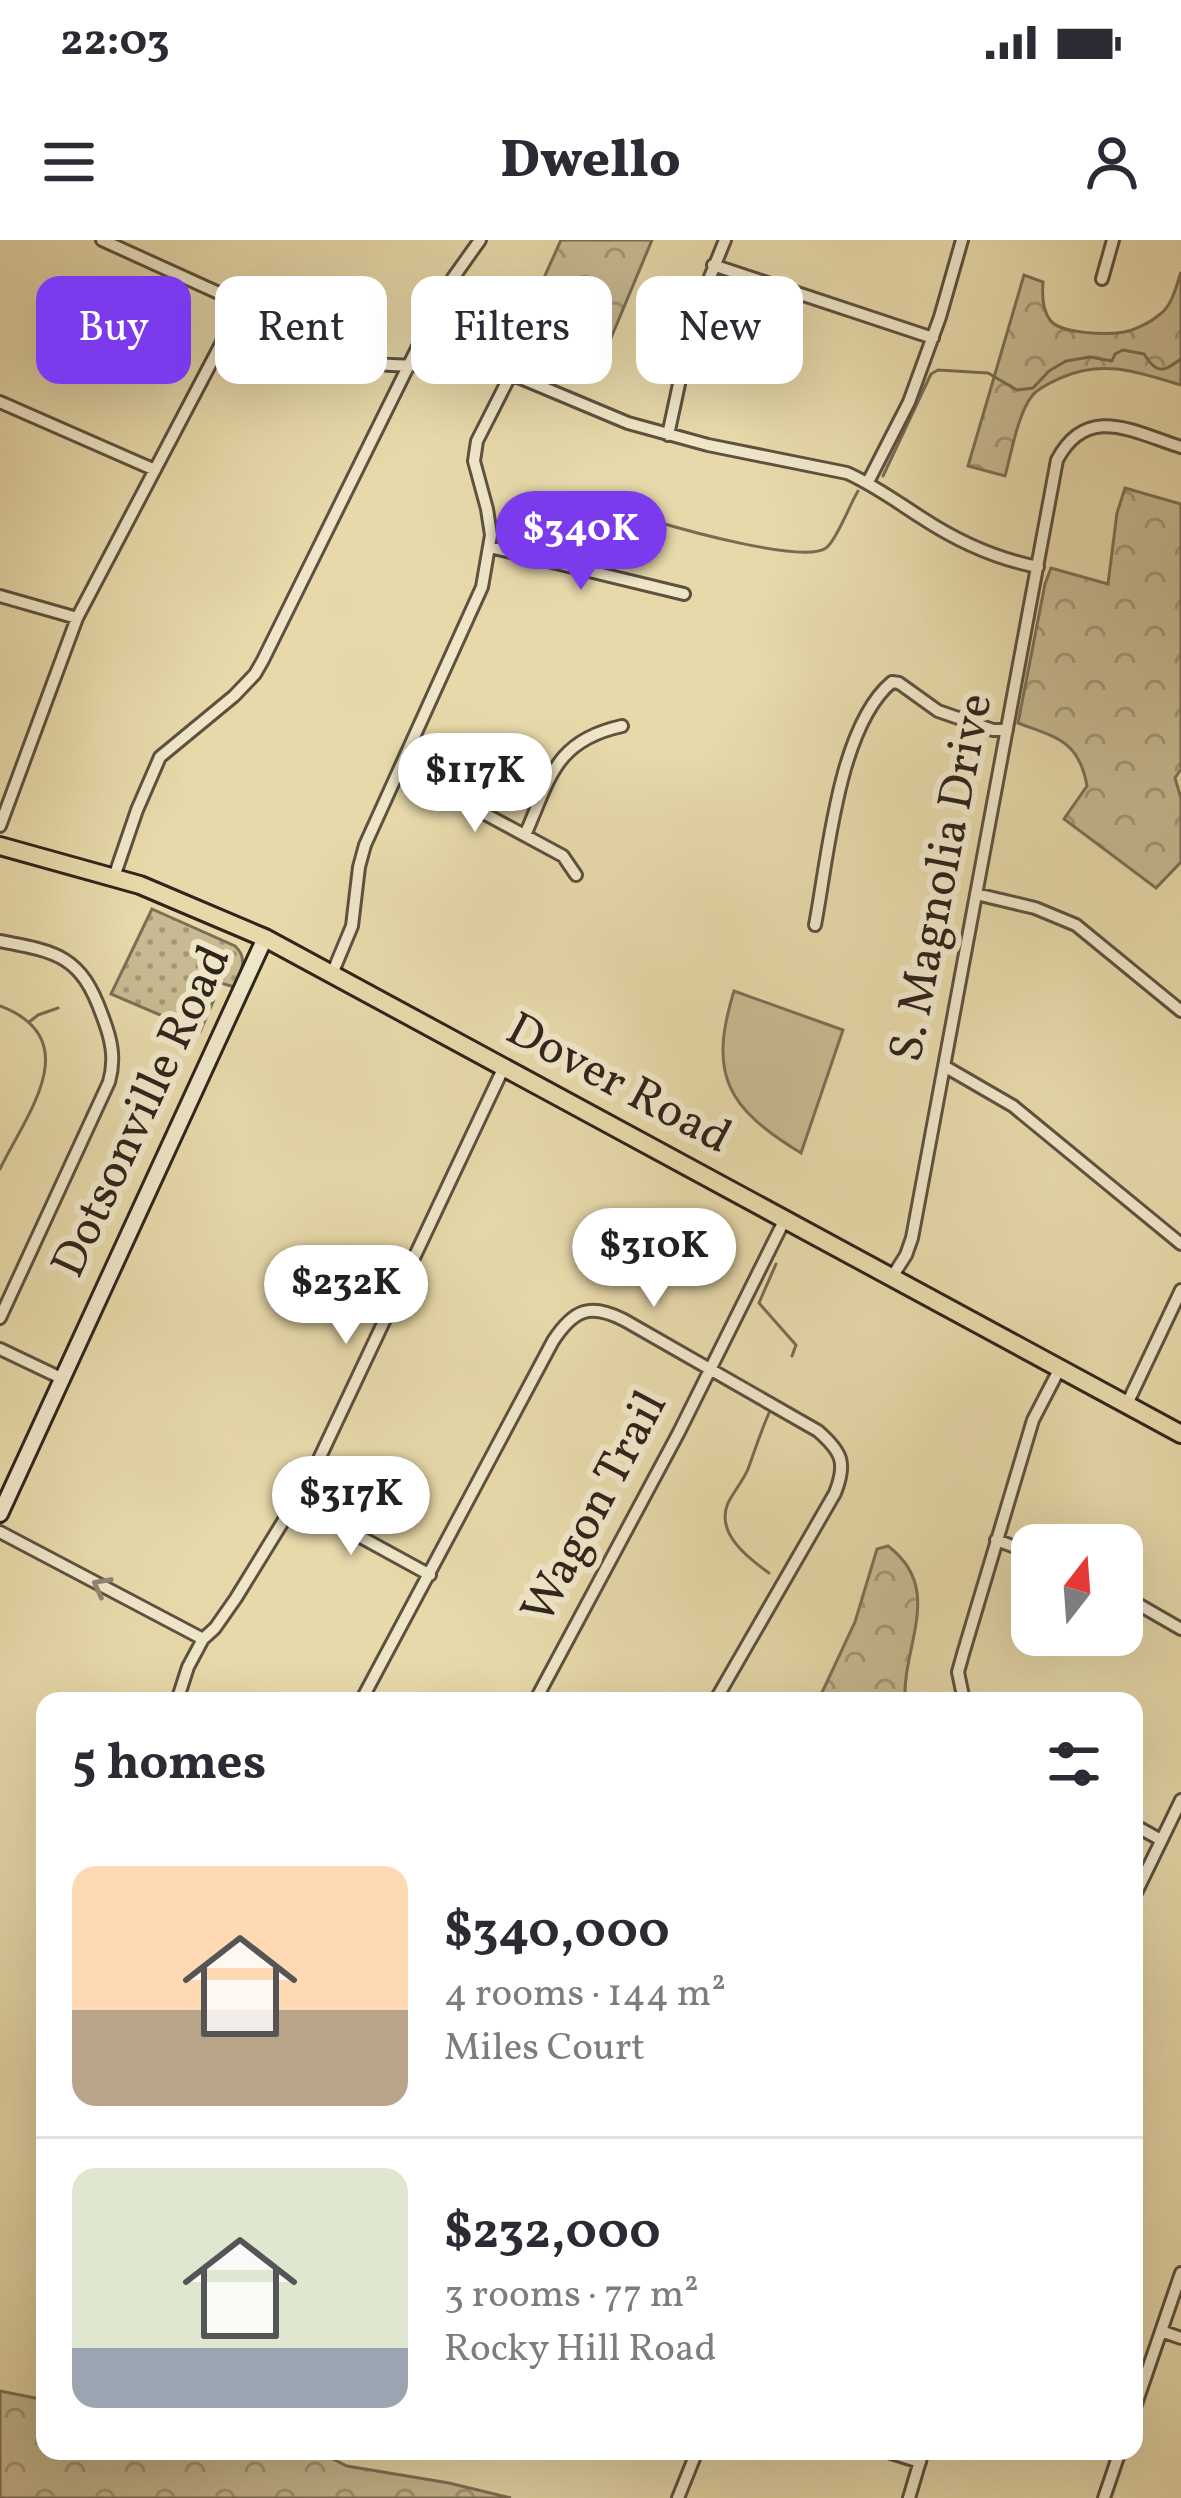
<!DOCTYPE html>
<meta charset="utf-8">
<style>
body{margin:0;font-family:Vollkorn,serif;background:#f2f2f3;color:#2b2b33;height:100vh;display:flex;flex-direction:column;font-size:45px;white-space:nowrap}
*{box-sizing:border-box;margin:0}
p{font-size:39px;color:#7c7c81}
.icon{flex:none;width:66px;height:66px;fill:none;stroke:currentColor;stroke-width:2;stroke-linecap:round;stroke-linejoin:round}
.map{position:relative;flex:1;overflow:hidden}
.panel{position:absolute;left:36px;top:1452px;width:1107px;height:768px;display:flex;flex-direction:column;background:#fff;border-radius:24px;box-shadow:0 12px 48px #0002}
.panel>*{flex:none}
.banner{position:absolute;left:36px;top:36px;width:1110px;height:108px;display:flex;gap:24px}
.needle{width:78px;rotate:17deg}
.fabs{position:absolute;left:1011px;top:1284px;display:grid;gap:24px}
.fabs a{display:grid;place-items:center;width:132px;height:132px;border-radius:24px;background:#fff;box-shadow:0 12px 48px #0002;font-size:60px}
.price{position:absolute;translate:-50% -102px;padding:0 27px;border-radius:42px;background:#fff;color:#222;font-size:39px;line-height:78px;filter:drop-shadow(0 3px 6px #0008)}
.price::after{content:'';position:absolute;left:50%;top:72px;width:36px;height:27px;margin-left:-18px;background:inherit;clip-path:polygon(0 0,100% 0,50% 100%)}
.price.active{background:#7c3aed;color:#fff}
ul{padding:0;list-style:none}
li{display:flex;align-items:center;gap:36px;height:300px;padding:0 36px}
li+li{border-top:3px solid #e1e1e2}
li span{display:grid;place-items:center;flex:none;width:336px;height:240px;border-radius:24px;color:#555}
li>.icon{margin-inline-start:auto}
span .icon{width:144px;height:144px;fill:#fffc;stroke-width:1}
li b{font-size:51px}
h2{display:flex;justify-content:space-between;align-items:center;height:144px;padding:0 36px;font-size:51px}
.pill{padding:0 42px;border-radius:24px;background:#fff;box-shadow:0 12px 48px #0002;font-size:42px;line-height:108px}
.pill.active{background:#7c3aed;color:#fff}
.status{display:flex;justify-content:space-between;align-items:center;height:84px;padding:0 60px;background:#fff;direction:ltr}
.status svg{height:33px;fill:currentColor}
header{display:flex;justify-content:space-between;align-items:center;height:156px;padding:0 36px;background:#fff;font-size:54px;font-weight:800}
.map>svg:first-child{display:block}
.grass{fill:url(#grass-dots);stroke:#7c6f56;stroke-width:3}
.forest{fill:url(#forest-crowns);stroke:#7c6f56;stroke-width:3}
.pitch{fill:#c8ba92;stroke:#7c6f56;stroke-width:3}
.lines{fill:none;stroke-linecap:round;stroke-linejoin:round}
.stream{stroke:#796b53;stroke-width:3}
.minor-casing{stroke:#5e513f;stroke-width:16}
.secondary-casing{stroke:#30241b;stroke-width:20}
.primary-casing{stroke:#30241b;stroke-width:22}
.minor{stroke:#efe6c8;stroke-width:10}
.secondary{stroke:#efe6c8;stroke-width:14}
.primary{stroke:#e7d9aa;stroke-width:16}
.oneway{stroke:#908572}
.labels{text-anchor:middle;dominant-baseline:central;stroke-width:12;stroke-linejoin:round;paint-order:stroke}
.street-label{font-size:48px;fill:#30241b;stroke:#efe6c8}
</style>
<div class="status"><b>22:03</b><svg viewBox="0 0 49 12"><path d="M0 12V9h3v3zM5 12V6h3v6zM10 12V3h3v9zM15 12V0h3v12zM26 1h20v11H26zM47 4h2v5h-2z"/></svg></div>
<header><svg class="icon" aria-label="menu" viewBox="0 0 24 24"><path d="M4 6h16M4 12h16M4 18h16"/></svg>Dwello<svg class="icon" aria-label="person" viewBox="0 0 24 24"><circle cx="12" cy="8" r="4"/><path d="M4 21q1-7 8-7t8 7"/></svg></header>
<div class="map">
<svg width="1181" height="2258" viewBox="0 0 1181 2258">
<defs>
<pattern id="grass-dots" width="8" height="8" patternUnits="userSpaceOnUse" patternTransform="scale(3)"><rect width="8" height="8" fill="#c8ba92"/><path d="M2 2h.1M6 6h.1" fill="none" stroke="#a39776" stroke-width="1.8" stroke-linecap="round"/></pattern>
<pattern id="forest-crowns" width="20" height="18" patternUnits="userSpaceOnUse" patternTransform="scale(3)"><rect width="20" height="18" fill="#c8ba92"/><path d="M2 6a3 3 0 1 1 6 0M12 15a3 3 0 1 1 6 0" fill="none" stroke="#a39776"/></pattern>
</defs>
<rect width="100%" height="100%" fill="#e7d9aa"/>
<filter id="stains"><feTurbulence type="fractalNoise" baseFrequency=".00167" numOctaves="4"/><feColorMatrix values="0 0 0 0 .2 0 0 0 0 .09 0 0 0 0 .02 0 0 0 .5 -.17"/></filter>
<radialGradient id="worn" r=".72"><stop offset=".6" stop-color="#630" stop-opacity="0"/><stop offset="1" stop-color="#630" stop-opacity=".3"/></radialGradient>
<path class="grass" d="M152 669 235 706C249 719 241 732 234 747L221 743 200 792 111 754Z"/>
<path class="forest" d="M561 0H652L606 110 524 82Z
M1181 32V145C1140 133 1105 119 1063 137 1054 141 1038 148 1032 156 1018 173 1011 215 1005 236L968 226 1024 35 1043 42C1042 54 1042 69 1050 80 1060 94 1107 95 1124 92 1135 90 1151 82 1159 75 1172 66 1176 47 1181 32Z
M1125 248 1181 264V529L1175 538 1181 558V622L1156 648 1064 579 1087 546C1079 501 1058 498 1018 483L1045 344 1051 328 1108 344 1117 273Z
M888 1306C945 1349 902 1405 905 1461H818L855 1382 877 1309Z
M0 2151 45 2160V2211H317L347 2226 449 2243 511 2258H0Z"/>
<path class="pitch" d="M734 751 843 790 801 913C727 868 708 835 734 751Z"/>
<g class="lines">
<path class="stream" d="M883 236 931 134 938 130 988 133 1017 150 1033 148 1049 131 1066 121 1090 117 1112 121 1115 114 1123 110 1144 114C1158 136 1164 131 1181 119
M651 280C681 289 803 324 826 308 836 301 850 264 858 251
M0 766C88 799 26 875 0 929
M29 782 38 775 58 768
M776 1024 759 1063 796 1105 792 1116
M769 1173C761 1191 755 1210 748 1229 743 1241 734 1251 728 1263 715 1293 748 1318 769 1333"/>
<defs>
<path id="minor" d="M102 0 373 123C394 127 412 125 433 125 459 124 486 126 511 134L628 183 708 205 847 233C874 245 897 262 922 278 957 301 997 319 1038 327
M713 25 933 98
M1102 39 1113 0
M0 162 155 230
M668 195 693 79 725 0
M868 242 909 162 940 77 962 0
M490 307 684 354
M0 356 77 378
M400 528 563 616 576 635
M0 586 77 378 242 64
M525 595C550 539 554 501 622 486
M114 637 137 570 160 517 234 456 255 434 263 420 440 62 453 38 480 0
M976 654 1035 668 1076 685 1181 771
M815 685C828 618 838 487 892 442L899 443 938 471 993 490H1007
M0 701C58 712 81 716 102 775 111 798 116 818 109 842L0 1078
M332 734 352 686 359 627 365 605 482 347 491 295 487 269 474 221 477 201 511 134
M944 826 1013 866 1181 1004
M892 1037 906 1015 912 998 1057 220C1087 163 1133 192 1181 207
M0 1109 63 1139
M1127 1164 1181 1050
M295 1261 430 1335
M0 1292 203 1399
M996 1300 1032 1313
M1122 1355 1181 1389
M177 1461 188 1427 203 1399 215 1388 236 1358 311 1236 504 827
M361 1461 553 1101C574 1069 590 1063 624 1080L818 1191C842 1212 847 1223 835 1253L715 1461
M535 1461 679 1192 785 979
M964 1461 958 1432 963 1414 1033 1180 1060 1128
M1134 1585 1161 1600
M1134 1657 1181 1560
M1161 2091 1181 2098
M1134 2170 1181 2033
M885 2211 920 2222
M678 2258 697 2211
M909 2258 923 2211
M1104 2258 1120 2211"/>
<path id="secondary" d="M0 1274 265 698"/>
<path id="primary" d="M0 606 140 645 265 698 1181 1194"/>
</defs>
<use href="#minor" class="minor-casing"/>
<use href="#secondary" class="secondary-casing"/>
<use href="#primary" class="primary-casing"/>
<use href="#minor" class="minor"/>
<use href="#secondary" class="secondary"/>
<use href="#primary" class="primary"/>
</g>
<defs><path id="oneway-chevron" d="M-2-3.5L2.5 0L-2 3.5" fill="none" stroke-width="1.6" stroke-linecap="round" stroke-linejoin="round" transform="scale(3)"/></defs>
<use class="oneway" href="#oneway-chevron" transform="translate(101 1346) rotate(-152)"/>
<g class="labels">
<g class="street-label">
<text transform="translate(943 638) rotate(-79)">S. Magnolia Drive</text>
<text transform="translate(618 845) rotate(28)">Dover Road</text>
<text transform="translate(143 872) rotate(-65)">Dotsonville Road</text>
<text transform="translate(596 1268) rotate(-62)">Wagon Trail</text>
</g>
</g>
<rect width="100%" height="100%" filter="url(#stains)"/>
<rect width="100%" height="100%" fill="url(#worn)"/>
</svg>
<div class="fabs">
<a><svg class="needle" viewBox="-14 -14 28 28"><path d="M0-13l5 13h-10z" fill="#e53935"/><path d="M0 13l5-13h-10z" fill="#7c7c81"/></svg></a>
</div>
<b class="price active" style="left:581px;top:353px">$340K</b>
<b class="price" style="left:475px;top:595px">$117K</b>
<b class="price" style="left:654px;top:1070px">$310K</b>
<b class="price" style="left:346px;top:1107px">$232K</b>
<b class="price" style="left:351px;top:1318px">$317K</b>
<div class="banner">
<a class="pill active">Buy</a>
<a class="pill">Rent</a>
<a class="pill">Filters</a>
<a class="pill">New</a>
</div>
<section class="panel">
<h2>5 homes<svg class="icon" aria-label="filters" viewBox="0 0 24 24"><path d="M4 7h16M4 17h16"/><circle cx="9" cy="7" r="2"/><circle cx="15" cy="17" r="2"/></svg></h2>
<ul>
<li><span style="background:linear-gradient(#ffd9b3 60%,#b9a48a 0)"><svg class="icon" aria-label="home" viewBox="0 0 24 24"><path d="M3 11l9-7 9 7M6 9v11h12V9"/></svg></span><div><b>$340,000</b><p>4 rooms · 144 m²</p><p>Miles Court</p></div></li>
<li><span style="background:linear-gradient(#dfe7d0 75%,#9aa5b1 0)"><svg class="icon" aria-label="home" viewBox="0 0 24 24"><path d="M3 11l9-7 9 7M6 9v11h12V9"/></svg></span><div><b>$232,000</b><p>3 rooms · 77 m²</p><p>Rocky Hill Road</p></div></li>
</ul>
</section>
</div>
